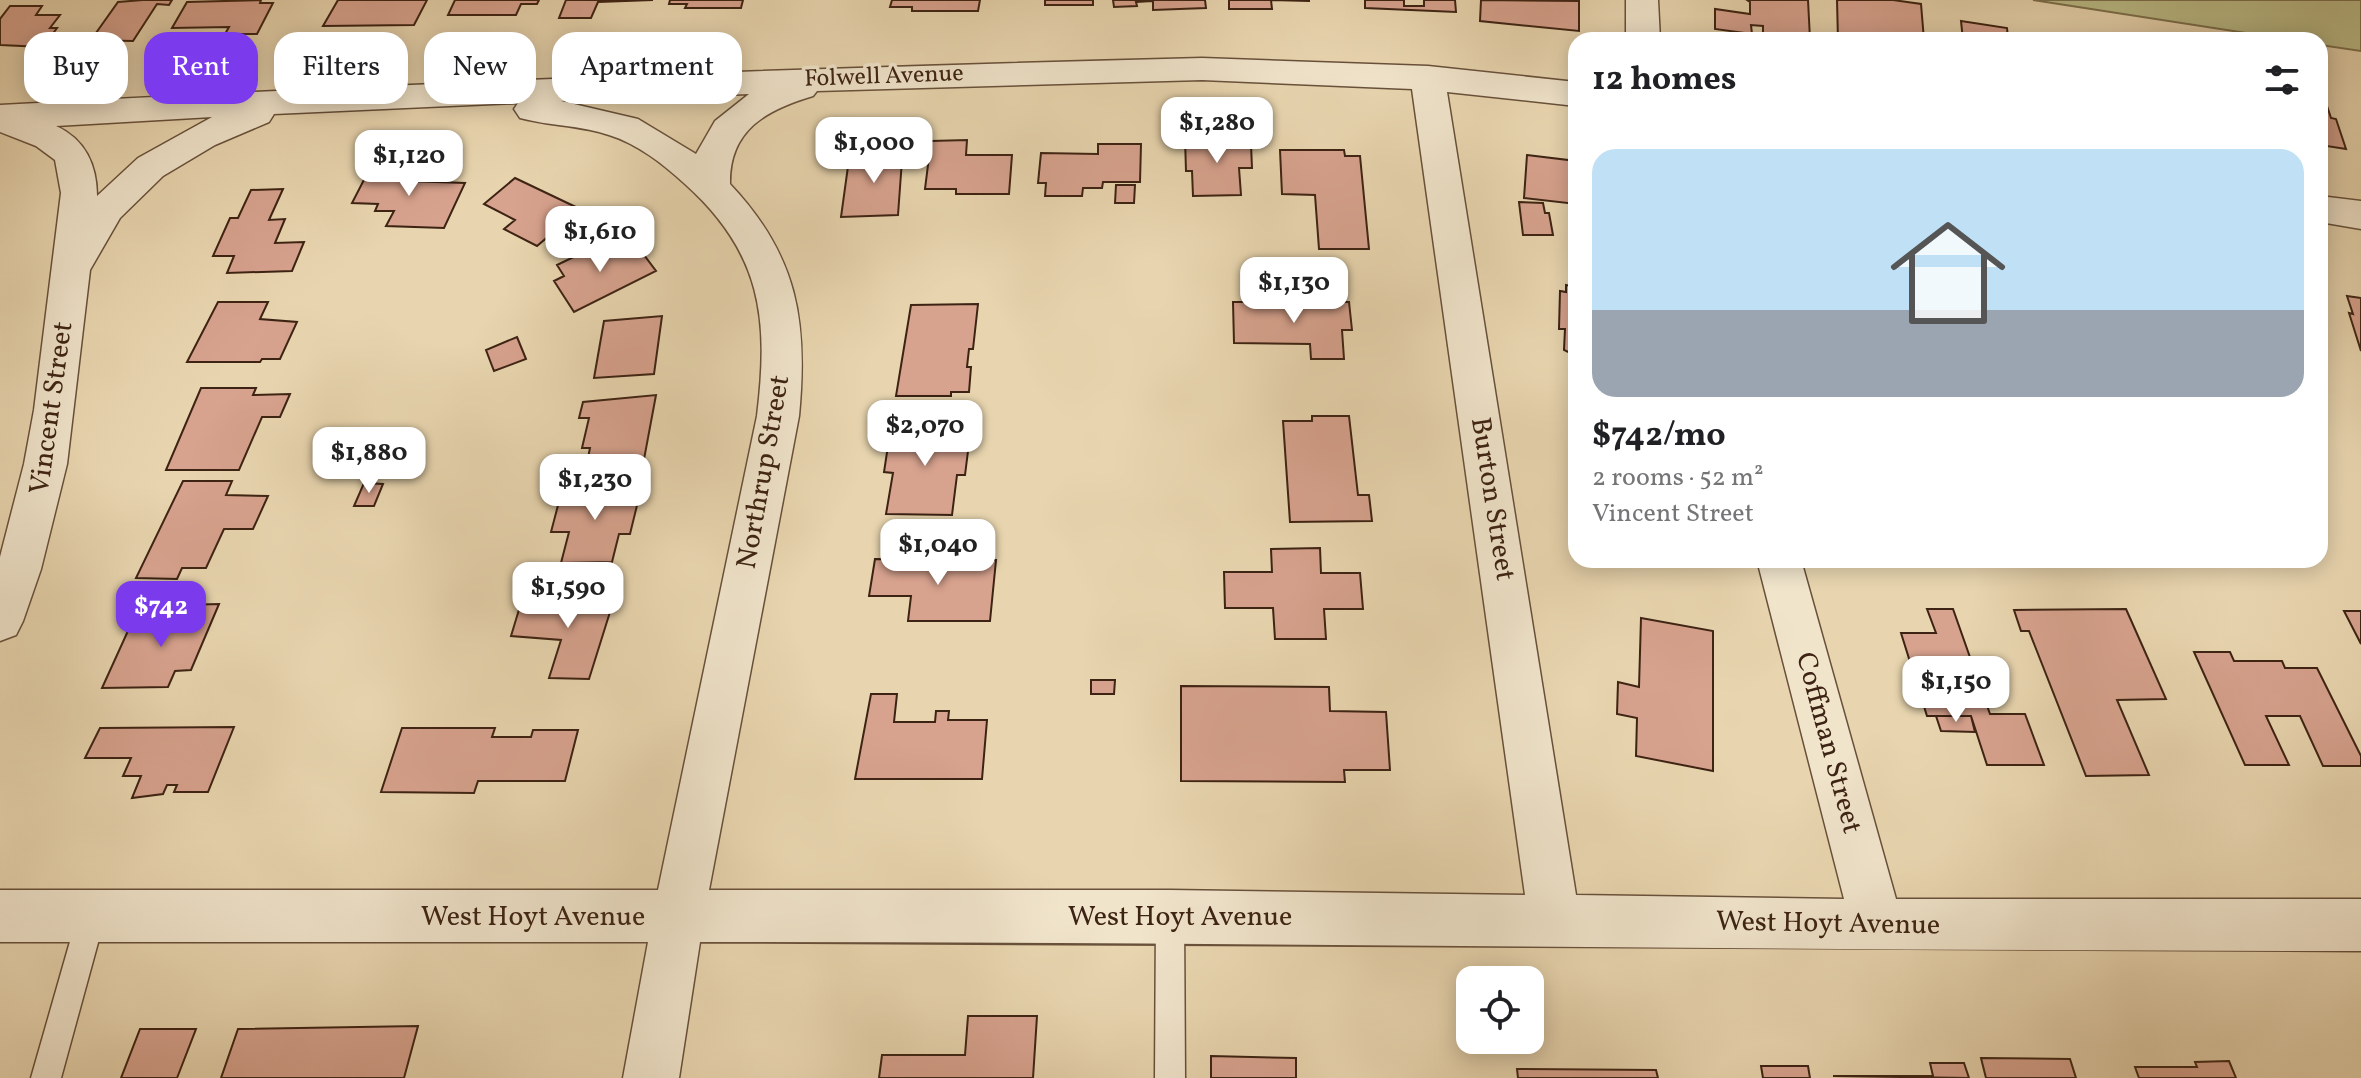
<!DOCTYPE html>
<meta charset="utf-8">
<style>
body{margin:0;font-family:Vollkorn,serif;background:#f2f2f2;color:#202124;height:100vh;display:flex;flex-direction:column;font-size:30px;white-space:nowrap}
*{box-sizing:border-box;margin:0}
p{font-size:26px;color:#757577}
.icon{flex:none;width:44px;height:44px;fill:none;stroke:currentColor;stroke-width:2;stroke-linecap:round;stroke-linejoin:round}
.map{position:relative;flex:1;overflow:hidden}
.sheet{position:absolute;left:1568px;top:32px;width:760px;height:536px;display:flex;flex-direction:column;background:#fff;border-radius:24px;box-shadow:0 4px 20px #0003}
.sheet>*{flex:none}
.hud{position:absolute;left:24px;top:32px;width:760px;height:72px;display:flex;gap:16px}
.buttons{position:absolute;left:1456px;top:966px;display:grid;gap:16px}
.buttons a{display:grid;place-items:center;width:88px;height:88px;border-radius:16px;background:#fff;box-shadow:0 4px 20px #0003;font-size:40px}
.price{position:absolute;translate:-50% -68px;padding:0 18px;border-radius:16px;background:#fff;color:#222;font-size:26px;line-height:52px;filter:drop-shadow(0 2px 4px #0008)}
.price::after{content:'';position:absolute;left:50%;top:48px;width:24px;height:18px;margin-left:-12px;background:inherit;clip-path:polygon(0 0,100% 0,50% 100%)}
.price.selected{background:#7c3aed;color:#fff}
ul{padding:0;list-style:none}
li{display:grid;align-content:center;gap:16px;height:424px;padding:0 24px}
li+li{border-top:2px solid #e0e0e0}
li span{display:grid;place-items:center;height:248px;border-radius:24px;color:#555}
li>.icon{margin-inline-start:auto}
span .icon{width:144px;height:144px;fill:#fffc;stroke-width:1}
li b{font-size:34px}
h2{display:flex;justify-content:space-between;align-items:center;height:96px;padding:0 24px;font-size:34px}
.tag{padding:0 28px;border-radius:24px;background:#fff;box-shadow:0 4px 20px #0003;font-size:28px;line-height:72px}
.tag.selected{background:#7c3aed;color:#fff}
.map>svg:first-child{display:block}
.green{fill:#babc88;stroke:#7c704e;stroke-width:2}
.building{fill:#d7a28e;stroke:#3d2313;stroke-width:2}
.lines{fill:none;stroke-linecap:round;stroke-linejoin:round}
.service-casing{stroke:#68503a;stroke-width:3}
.minor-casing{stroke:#68503a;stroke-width:3}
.service{fill:#f0e4cb;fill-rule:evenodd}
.minor{fill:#f0e4cb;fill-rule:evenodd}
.labels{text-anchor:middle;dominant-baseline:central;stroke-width:7;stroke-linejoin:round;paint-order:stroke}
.far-street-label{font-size:24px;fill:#3d2313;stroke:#f0e4cb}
.street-label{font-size:28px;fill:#3d2313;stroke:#f0e4cb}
</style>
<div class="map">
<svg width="2361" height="1078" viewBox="0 0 2361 1078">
<rect width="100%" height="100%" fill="#e8d5af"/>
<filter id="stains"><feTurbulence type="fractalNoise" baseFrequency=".0025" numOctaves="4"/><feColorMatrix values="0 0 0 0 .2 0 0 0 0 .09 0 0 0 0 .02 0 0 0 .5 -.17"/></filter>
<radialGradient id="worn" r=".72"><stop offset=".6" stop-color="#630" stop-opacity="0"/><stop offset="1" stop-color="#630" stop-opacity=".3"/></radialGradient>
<path class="green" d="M2033 0H2361V51L2320 45V40H2291Z"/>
<path class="building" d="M143 0H172L169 5 157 4 133 41 91 40 118 2Z
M261 0 260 3H273L257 34H225L229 27 172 28 187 2Z
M338 0H427L414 25 323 26Z
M455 0H539L537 4H521L516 15H448Z
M566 0H653L598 2 591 18H559Z
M670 0H743L741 8H685L687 4H669Z
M892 0H980L978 11H912V7H890Z
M1045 0H1093V5H1045Z
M1113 0H1205L1206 8 1153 10V1L1136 2 1137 6 1114 7Z
M1229 0H1309V1L1271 0 1272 9H1229Z
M1365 0H1404V6H1424V0H1455L1456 12 1365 8Z
M1481 0 1579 1V31L1480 21Z
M1747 0H1808L1810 39 1763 33V26L1751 25 1752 34 1715 29V9L1750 14V2Z
M1837 0H1893L1921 4 1924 40H1838Z
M10 6H42L36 15H60L50 28H57L43 47 0 45V19Z
M1961 21 2007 28 2008 38 2022 40H1963Z
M2320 85 2331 118 2336 119 2346 149 2320 145Z
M1185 138H1239L1240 144H1251L1252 168H1239L1241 195 1193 196 1192 171H1186Z
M967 140 966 155H1012L1009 194H956V189H925L931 141Z
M1098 144H1141L1140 182H1103L1102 188H1083L1082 196H1045L1046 183H1038L1041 153 1098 154Z
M903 146 898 215 841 217 849 159 880 158 881 147Z
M1280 150H1344L1345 156H1360L1369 249H1319L1315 195 1282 194Z
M1527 155 1576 161V204L1524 198Z
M397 166 416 167 409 181 465 183 444 228 386 226 394 211H375L378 204 352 203 369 170H395Z
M515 178 580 209 574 213 591 221 567 243 550 235 537 246 504 229 515 220 484 204Z
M1116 185H1135L1134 203H1115Z
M283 189 269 220 285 219 275 243 304 242 292 271 227 273 234 256H213L230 218H238L251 190Z
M1519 202 1543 203 1545 213H1549L1553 235H1523Z
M609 240 620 256 638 247 656 271 574 312 554 281 564 276 557 265Z
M1566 285 1576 287V356L1564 350 1565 329H1559L1560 291 1566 292Z
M2347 296 2361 298V351L2349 313 2353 314Z
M218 302H268L260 319 297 322 280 359H262L260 362H187Z
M1233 302H1349L1352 330H1342L1344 359H1311L1310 344 1234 343Z
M978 304 973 349H969L967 367H971L969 392H951V396H896L911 305Z
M662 316 654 374 594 378 604 321Z
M517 337 526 359 494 371 486 350Z
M201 388H256L253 395 290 394 280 417H262L239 470H166Z
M656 395 642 470 585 472 590 448H582L589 418H579L583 402Z
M1312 416H1349L1358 495H1369L1372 521 1290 522 1283 421H1312Z
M891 426 971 427 965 475H957L952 515 886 514 893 473 884 472Z
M183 481H232L226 495 268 496 253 529H224L206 568H182L177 579 136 578Z
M364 483 383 484 374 506H354Z
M641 489 630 534H619L612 562 561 563 569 532H551L562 490Z
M1320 548 1321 573H1360L1363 609H1324L1326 639H1275L1273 608H1225L1224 572H1272L1271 549Z
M875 559 996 560 990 621H908L911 596H869Z
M548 595 615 596 589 679 549 678 561 640 511 636 521 603 546 604Z
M219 604 191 670 175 671 168 687 102 688 132 622H171L179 605Z
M1927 609H1953L1990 714H2025L2044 765H1987L1971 716H1927L1901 633H1936Z
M2126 609 2166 699 2117 700 2149 775 2086 776 2029 631H2021L2014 610Z
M2344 611H2361V644Z
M1641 618 1713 631V771L1636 756 1637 718 1617 714 1618 682 1639 687Z
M2194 652H2230L2234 661H2282L2285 668H2317L2361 756V766H2323L2300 716H2266L2289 765H2245Z
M1091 680H1115L1114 694H1091Z
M1181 686 1329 687 1330 711 1386 712 1390 770H1344L1345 782 1181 781Z
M871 694H897L894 722H935L936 711H949L948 720H987L982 779H855Z
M1936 716H1971L1975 732 1941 731Z
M234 727 208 792H174L177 785H167L163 794 132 798 141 776H123L131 758H85L100 728Z
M402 728H495L492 737H531L533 730H578L565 781H478L474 793 381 792Z
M968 1016H1037L1033 1078H879L882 1055H965Z
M418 1026 404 1078H221L238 1029Z
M140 1029H196L177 1078H121Z
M1211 1056 1296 1058V1078H1211Z
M1981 1058 2070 1059 2076 1078H1986Z
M2229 1061 2236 1078H2139L2135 1067H2197L2195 1062Z
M1930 1063H1964L1969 1078 1833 1076H1933Z
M1761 1066H1808L1810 1078H1763Z
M1517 1069 1656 1070 1658 1078H1518Z"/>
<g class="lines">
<defs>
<path id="service" d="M1170 902 1180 906 1184 916 1185 1078H1155L1156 916 1160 906Z
M91 903 101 907 105 917 61 1078H31L77 917 81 907Z"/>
<path id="minor" d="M1626 0H1658L1660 40H1626Z
M1202 58 1428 66 1576 82V106L1447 92 1576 895 1844 899 1757 560H1801L1896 899H2361V951C1807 951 1254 942 700 942L679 1078H623L648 942H0V890H658L757 416C769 319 762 253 685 184 663 164 638 144 609 135 580 125 549 126 520 118L514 109 518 103 274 114 269 122 215 145 163 176 120 218 90 270 67 464 41 569 23 621 16 635 0 641V557L24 464 34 410 61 193 55 160 36 146 0 132V105C401 83 801 68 1202 58ZM1202 80 1412 89 1525 895 1170 890H709L799 416C808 322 798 256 730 184 729 130 766 110 813 96L817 91ZM749 94 715 121 696 154 638 119 561 101ZM212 117 138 158 97 196C97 165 85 139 56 126Z
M2320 196 2361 201V229L2320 222Z"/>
</defs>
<use href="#service" class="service-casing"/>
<use href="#minor" class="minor-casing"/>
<use href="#service" class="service"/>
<use href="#minor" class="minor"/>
</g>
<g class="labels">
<g class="far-street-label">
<text transform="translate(884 77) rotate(-2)">Folwell Avenue</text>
</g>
<g class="street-label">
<text transform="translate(52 408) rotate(-82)">Vincent Street</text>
<text transform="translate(764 472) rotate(-80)">Northrup Street</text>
<text transform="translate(1492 499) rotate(81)">Burton Street</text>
<text transform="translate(1828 743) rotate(75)">Coffman Street</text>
<text x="533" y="917">West Hoyt Avenue</text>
<text x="1180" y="917">West Hoyt Avenue</text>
<text transform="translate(1828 924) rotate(1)">West Hoyt Avenue</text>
</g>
</g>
<rect width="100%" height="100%" filter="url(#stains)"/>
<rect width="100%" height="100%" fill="url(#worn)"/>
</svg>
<div class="buttons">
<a><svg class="icon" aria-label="locate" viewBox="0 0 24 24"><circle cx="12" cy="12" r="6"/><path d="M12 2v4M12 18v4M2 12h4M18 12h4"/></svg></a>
</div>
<b class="price" style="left:1217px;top:165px">$1,280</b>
<b class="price" style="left:874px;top:185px">$1,000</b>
<b class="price" style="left:409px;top:198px">$1,120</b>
<b class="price" style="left:600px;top:274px">$1,610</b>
<b class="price" style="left:1294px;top:325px">$1,130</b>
<b class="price" style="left:925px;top:468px">$2,070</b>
<b class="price" style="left:369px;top:495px">$1,880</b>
<b class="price" style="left:595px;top:522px">$1,230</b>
<b class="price" style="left:938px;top:587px">$1,040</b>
<b class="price" style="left:568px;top:630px">$1,590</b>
<b class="price selected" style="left:161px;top:649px">$742</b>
<b class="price" style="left:1956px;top:724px">$1,150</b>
<div class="hud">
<a class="tag">Buy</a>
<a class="tag selected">Rent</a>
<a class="tag">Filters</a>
<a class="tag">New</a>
<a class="tag">Apartment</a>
</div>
<section class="sheet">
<h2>12 homes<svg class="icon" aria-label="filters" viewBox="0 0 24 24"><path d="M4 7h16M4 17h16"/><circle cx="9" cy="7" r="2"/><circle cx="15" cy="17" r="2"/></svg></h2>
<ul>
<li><span style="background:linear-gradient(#bfe0f5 65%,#9aa5b1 0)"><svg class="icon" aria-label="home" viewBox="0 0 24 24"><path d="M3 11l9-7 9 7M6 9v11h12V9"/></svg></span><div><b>$742/mo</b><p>2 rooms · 52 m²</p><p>Vincent Street</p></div></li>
</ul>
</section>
</div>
